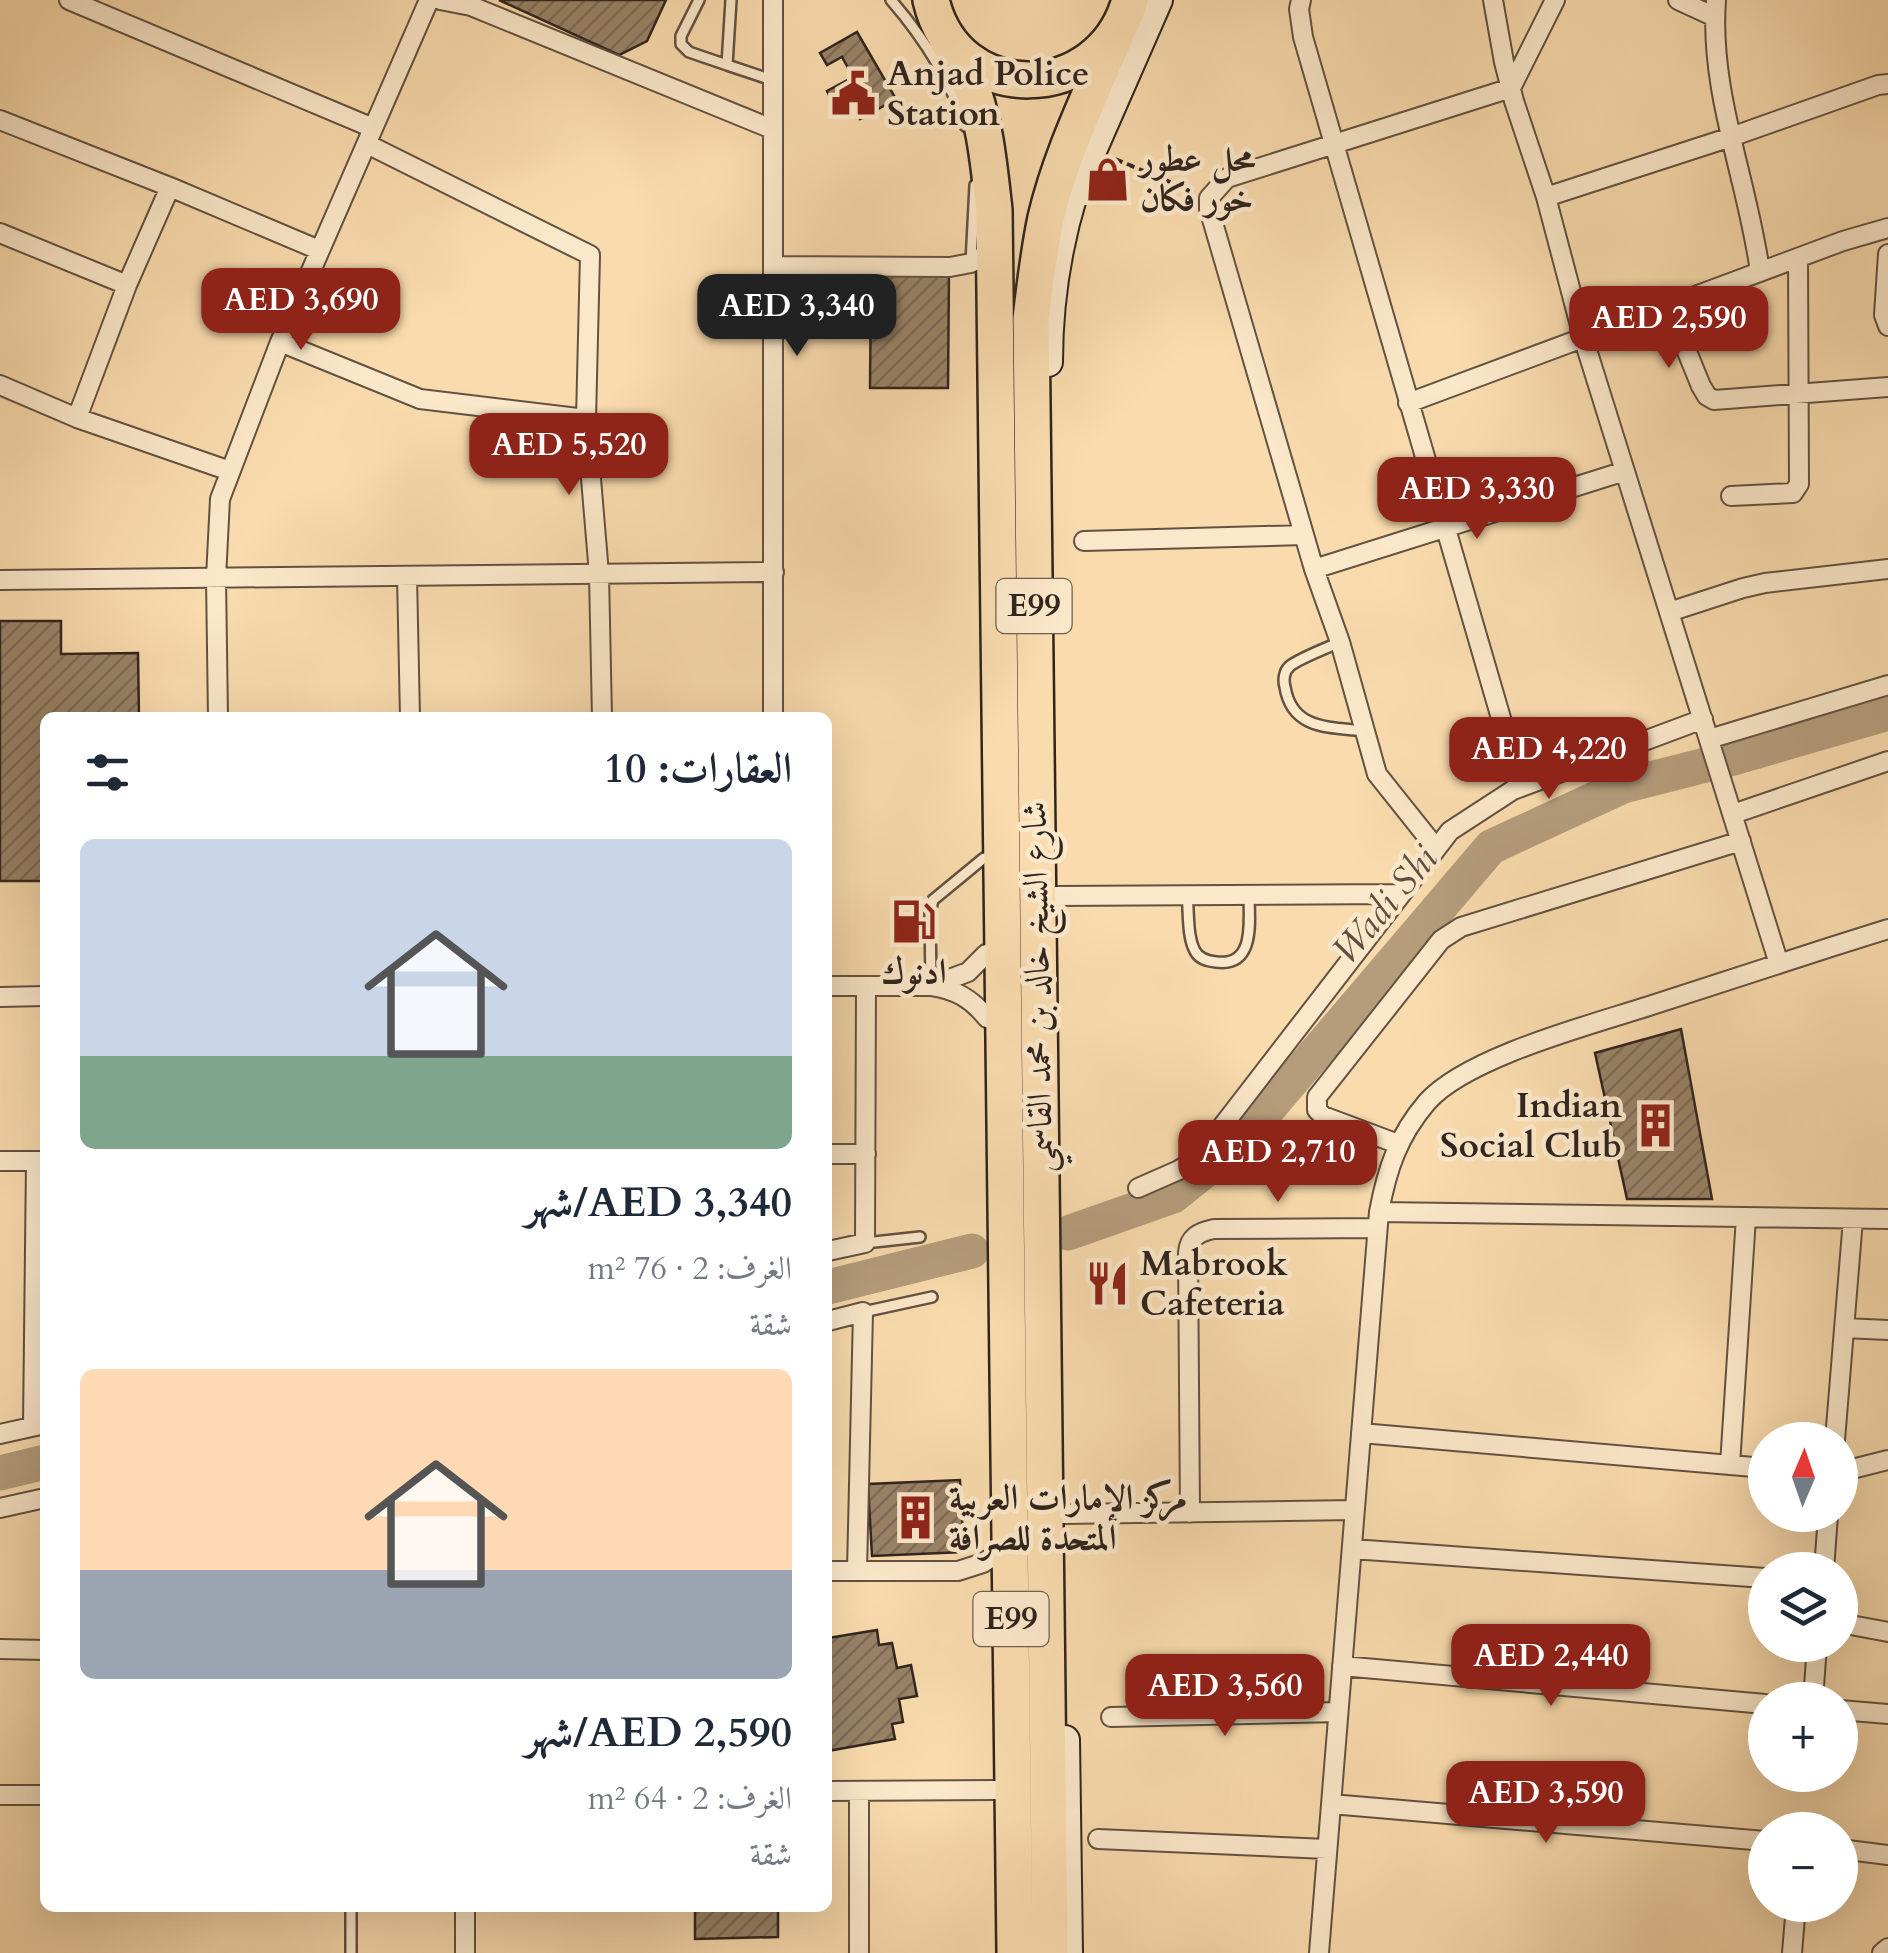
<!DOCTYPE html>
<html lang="ar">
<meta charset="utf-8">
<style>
body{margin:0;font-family:Cardo,Amiri,serif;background:#f6f6f7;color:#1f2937;direction:rtl;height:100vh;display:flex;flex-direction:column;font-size:38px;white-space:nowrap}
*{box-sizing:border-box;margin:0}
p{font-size:32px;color:#747a83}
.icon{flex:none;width:55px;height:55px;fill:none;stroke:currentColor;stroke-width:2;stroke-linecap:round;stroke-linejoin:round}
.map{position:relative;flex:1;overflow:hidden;direction:ltr}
.sheet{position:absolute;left:40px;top:712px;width:792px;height:1200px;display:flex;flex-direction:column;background:#fff;border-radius:15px;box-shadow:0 10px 40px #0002;direction:rtl}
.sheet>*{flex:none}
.needle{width:65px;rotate:2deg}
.controls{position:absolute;left:1748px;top:1422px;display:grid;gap:20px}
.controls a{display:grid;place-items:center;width:110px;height:110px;border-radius:50%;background:#fff;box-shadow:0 10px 40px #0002;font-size:50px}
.price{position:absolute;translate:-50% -85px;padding:0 22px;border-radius:20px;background:#8f2418;color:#fff;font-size:32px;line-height:65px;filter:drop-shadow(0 2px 5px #0008)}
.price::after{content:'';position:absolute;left:50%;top:60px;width:30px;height:22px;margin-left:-15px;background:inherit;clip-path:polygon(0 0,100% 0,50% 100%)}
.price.selected{background:#222;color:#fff}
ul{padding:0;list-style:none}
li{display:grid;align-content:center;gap:20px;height:530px;padding:0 40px}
li span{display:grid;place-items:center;height:310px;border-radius:15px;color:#555}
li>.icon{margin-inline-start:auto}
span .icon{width:180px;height:180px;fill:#fffc;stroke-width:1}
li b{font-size:42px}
h2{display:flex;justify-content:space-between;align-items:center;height:120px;padding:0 40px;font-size:42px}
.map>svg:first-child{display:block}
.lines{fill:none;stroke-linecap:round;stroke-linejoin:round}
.river{stroke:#b59d7c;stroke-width:35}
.building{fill:url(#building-hatch);stroke:#30241e;stroke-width:2.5}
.lane-casing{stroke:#625242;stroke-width:14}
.street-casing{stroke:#625242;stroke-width:22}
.secondary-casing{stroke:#30241e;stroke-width:32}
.highway-casing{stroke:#30241e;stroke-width:40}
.path{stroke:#30241e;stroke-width:4;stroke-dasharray:8 5;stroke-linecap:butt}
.lane{stroke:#fbe8ca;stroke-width:9}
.street{stroke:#fbe8ca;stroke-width:18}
.secondary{stroke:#fbe8ca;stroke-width:28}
.highway{stroke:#f9dbad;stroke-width:35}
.labels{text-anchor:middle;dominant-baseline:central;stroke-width:9;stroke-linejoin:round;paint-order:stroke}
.shield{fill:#fbe8ca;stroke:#6d5f52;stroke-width:2.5}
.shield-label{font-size:32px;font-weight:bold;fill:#30241e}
.poi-label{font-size:35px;font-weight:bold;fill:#30241e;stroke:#fbe8ca;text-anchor:start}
.street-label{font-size:35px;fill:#30241e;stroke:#fbe8ca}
.water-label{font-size:38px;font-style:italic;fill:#5f4e3f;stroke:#fbe8ca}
</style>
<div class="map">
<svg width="1888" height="1953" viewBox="0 0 1888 1953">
<defs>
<pattern id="building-hatch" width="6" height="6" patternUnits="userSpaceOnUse" patternTransform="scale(2.5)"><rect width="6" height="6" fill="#998368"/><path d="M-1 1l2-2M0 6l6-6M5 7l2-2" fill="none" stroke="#7d6b55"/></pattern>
</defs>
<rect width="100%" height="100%" fill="#f9dbad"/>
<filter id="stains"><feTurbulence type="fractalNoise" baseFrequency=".002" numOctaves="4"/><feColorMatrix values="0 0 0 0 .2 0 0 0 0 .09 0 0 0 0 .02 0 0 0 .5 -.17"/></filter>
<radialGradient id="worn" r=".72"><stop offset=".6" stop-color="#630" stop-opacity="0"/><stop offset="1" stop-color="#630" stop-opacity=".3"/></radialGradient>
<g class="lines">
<path class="river" d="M1068 1233 1173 1196 1239 1143 1491 847 1623 786 1737 757 1888 713
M828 1287 972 1251
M0 1473 45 1462"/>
</g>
<path class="building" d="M499 0H666L647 41 619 55Z
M857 32 896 99 860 119 850 102 837 110 827 91 853 77 842 57 827 65 820 53Z
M871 271 949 272 948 388H870Z
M0 621H61V654L138 653 139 718H45V881H0Z
M1681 1029 1712 1199H1627L1595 1053Z
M960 1480 964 1552 872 1556 868 1484Z
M877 1630 879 1645 892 1643 897 1668 911 1665 917 1696 899 1699 903 1722 892 1724 895 1739 828 1751V1638Z
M695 1908H778V1937L695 1939Z"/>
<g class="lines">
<defs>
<path id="lane" d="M699 0 681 36V44L689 52 727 65 731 0
M891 0C923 37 950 78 965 126
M727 65 772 80
M971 263 975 185
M1340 642C1329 647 1298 659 1290 666 1284 671 1283 680 1285 687 1292 730 1329 727 1365 731
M1187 895C1189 911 1187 937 1195 951 1199 959 1207 961 1216 962 1256 967 1249 921 1249 895
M931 985 930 913 933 900 984 858
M865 1243 920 1237
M863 1312 932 1297
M351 1908V1953"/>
<path id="street" d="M69 0 373 128
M440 0 471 6 772 129
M773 0V718
M1301 0 1299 9 1303 37 1521 787
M1493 0 1504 62 1514 101 1546 197 1583 337 1779 964
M1678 0 1715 17
M1716 0C1709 93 1748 181 1760 272
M0 120 170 187 319 250
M367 144 590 255 586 419 599 574 602 718
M1546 197 1731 137 1878 85 1888 84
M0 233 127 285
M1888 254 1884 315 1888 326
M773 266 950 267 971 263 994 250
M1668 305 1701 386 1707 396 1714 400 1888 387
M280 342 420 399 586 419
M0 385 77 418 230 471
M1408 403 1843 241 1888 228
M77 418 127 285 170 187
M1731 496 1793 493 1799 484 1798 258
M1084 541 1304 535
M1314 569 1625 471
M407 576 410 718
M0 580 774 572
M1669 612 1743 588 1765 583 1888 569
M218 718 216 578 220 499 280 342 429 0
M1709 739 1888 685
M1733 814 1888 761
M1436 848 1377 774 1340 642 1314 569 1209 209V198L1227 178 1511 88 1555 0
M1054 896 1399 894
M936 984 968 972 986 954
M828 986H931C955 989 972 999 987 1018
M0 997 45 996
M1398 1144 1323 1116 1317 1110V1097L1441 940 1461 927 1741 841
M828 1154H866
M0 1161H44
M1138 1188 1179 1170 1197 1159 1450 831 1513 790 1703 719
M1379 1212 1888 1219
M828 1251 865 1243 866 986
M828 1321 863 1312 857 1571
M1844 1328 1888 1330
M33 1426 36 1161
M1361 1433 1765 1468
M0 1434 45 1424
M1835 1440 1853 1219
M1730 1465 1746 1217
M1840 1472 1888 1460
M0 1508 45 1498
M1190 1513 1188 1253C1189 1237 1199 1232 1214 1229L1377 1228
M1062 1514 1355 1510
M1352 1549 1765 1578
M1824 1570 1828 1515
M828 1571H958L983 1563 994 1556
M1840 1623 1888 1632
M0 1649 45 1650
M1342 1666 1765 1704
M1813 1700 1817 1645
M1840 1710 1888 1714
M1111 1717 1338 1712
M828 1791 996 1790
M0 1795H45
M1331 1804 1765 1841
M1098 1839 1327 1849
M1840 1849 1888 1855
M465 1908V1953
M859 1953V1791
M1319 1953 1379 1212C1387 1169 1398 1136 1427 1102 1467 1057 1590 1025 1649 1006 1728 980 1808 954 1888 929
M1792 1953 1796 1905
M1882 1953 1888 1948"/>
<path id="secondary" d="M1048 362C1048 304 1056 250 1073 194L1158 0
M1065 1740 1068 1953"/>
<path id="highway" d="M931 0C956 108 1101 105 1130 0
M946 37C953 50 962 64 968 78 985 119 989 166 994 210L1015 1953
M1050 1953 1031 319C1035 285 1039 251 1046 218 1061 154 1091 94 1116 34"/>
</defs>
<use href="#lane" class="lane-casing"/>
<use href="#street" class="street-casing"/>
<use href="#secondary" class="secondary-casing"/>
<use href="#highway" class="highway-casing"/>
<path class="path" d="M1115 159 1194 192"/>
<use href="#lane" class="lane"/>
<use href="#street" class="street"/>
<use href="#secondary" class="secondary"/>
<use href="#highway" class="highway"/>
</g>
<defs>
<symbol id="civic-bare" viewBox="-9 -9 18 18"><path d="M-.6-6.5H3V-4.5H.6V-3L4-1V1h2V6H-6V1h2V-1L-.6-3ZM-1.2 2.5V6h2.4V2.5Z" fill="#8f2418" stroke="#fbe8ca" stroke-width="2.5" paint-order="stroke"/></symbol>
<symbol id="shop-bare" viewBox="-9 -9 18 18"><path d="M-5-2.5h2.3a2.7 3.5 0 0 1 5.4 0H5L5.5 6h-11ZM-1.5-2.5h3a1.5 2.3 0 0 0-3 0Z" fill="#8f2418" stroke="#fbe8ca" stroke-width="2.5" paint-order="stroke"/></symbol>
<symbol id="fuel-bare" viewBox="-9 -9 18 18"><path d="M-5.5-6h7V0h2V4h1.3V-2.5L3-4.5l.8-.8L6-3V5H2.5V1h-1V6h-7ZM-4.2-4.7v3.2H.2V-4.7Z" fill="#8f2418" stroke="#fbe8ca" stroke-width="2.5" paint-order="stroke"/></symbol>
<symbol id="building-bare" viewBox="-9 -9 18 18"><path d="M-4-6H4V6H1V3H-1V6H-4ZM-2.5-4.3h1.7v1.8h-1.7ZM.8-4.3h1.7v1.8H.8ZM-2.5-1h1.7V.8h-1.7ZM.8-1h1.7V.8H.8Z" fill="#8f2418" stroke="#fbe8ca" stroke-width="2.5" paint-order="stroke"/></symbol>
<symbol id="restaurant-bare" viewBox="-9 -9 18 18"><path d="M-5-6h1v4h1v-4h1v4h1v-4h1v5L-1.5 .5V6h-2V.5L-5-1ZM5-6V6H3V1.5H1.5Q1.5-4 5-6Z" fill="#8f2418" stroke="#fbe8ca" stroke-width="2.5" paint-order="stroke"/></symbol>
</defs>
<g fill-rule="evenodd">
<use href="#civic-bare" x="822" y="62" width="63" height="63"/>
<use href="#shop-bare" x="1076" y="148" width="63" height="63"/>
<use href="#fuel-bare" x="882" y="890" width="63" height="63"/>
<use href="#building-bare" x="1624" y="1094" width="63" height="63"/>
<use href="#restaurant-bare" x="1076" y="1252" width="63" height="63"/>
<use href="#building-bare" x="884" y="1486" width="63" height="63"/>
</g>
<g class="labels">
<g class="shield">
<rect x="996.5" y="579" width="75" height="54" rx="8"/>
<rect x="973.5" y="1592" width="75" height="54" rx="8"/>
</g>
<g class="shield-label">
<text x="1034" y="606">E99</text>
<text x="1011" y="1619">E99</text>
</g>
<g class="poi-label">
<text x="887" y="74">Anjad Police<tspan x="887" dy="40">Station</tspan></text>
<text x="1140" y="159">محل عطور<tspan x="1140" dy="40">خور فكان</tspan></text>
<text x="914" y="972" text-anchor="middle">ادنوك</text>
<text x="1622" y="1106" text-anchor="end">Indian<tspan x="1622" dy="40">Social Club</tspan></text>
<text x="1140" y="1264">Mabrook<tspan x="1140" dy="40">Cafeteria</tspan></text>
<text x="949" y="1498">مركز الإمارات العربية<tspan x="949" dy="40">المتحدة للصرافة</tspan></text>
</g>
<g class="street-label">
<text transform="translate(1038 987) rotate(-91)">شارع الشيخ خالد بن محمد القاسمي</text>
</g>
<g class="water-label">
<text transform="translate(1385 905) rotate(-50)">Wadi Shi</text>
</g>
</g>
<rect width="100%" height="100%" filter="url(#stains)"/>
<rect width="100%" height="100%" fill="url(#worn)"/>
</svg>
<div class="controls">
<a><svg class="needle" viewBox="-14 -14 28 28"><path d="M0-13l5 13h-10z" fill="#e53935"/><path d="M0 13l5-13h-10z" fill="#747a83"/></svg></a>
<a><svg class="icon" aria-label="layers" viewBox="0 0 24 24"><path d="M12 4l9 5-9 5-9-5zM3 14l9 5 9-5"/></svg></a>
<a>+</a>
<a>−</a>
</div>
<b class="price" style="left:301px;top:353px">AED 3,690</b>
<b class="price selected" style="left:797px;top:359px">AED 3,340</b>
<b class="price" style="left:1669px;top:371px">AED 2,590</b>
<b class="price" style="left:569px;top:498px">AED 5,520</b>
<b class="price" style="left:1477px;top:542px">AED 3,330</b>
<b class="price" style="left:1549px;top:802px">AED 4,220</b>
<b class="price" style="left:1278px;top:1205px">AED 2,710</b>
<b class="price" style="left:1551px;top:1709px">AED 2,440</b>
<b class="price" style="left:1225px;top:1739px">AED 3,560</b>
<b class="price" style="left:1546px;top:1846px">AED 3,590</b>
<section class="sheet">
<h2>العقارات: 10<svg class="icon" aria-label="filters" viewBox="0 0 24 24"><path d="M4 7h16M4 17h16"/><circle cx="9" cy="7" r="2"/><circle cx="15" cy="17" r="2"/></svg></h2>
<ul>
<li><span style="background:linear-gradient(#c9d6e8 70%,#7fa58c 0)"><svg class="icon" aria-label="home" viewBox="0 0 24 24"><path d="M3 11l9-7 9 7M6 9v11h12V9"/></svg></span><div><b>AED 3,340/شهر</b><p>الغرف: 2 · 76 m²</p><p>شقة</p></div></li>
<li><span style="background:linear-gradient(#ffd9b3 65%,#9aa5b1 0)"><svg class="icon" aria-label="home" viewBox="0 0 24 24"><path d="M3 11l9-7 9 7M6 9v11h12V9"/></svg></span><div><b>AED 2,590/شهر</b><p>الغرف: 2 · 64 m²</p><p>شقة</p></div></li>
</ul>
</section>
</div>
